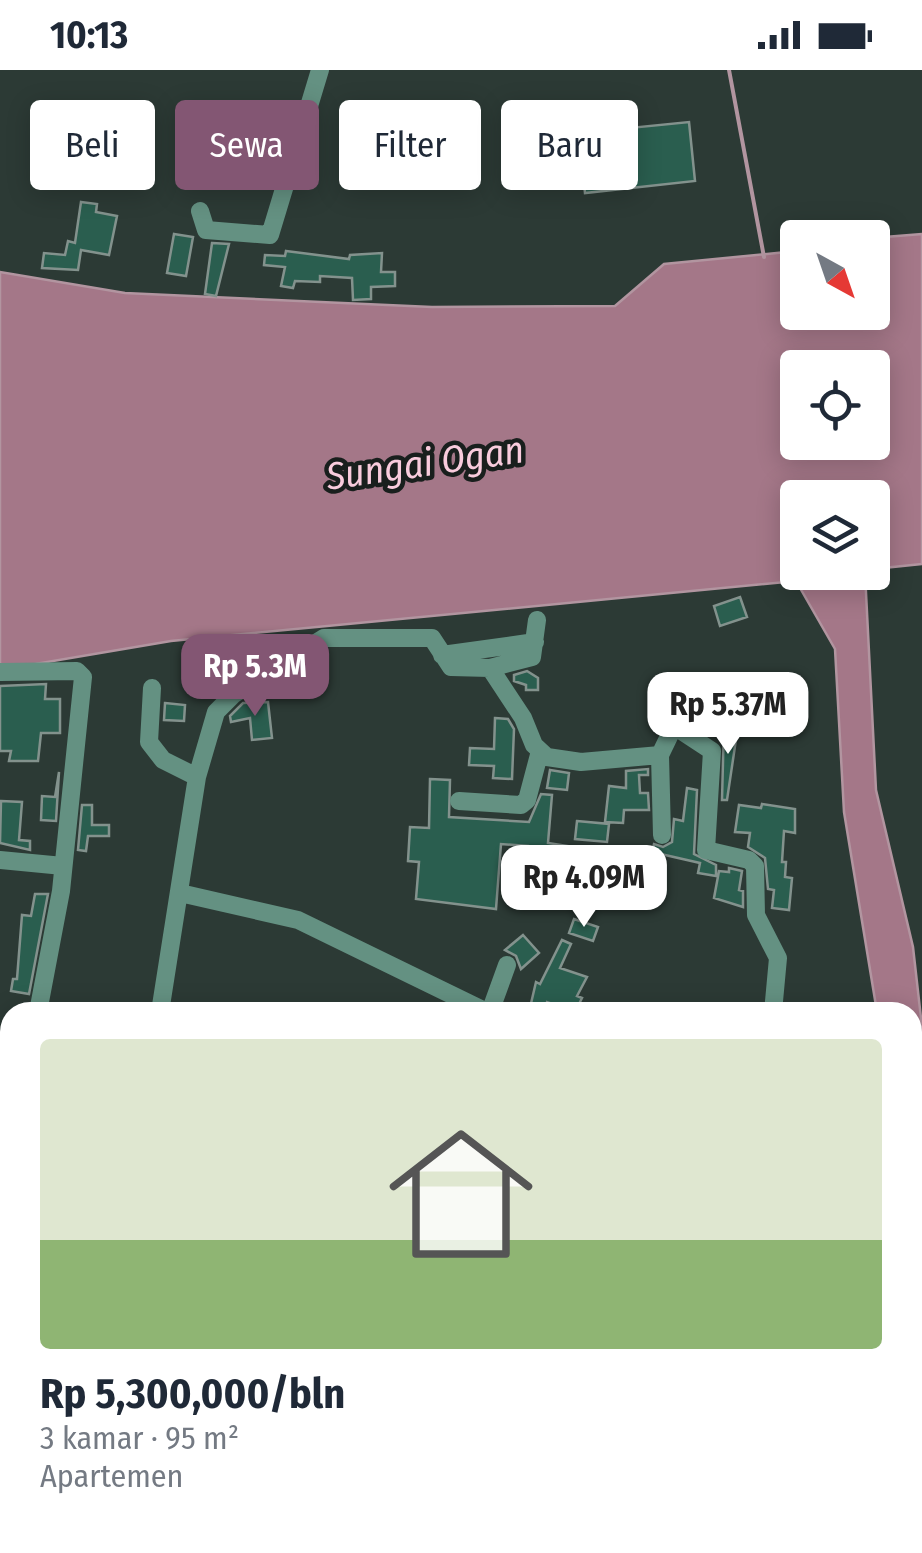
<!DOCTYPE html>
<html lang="id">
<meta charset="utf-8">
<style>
body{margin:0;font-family:"Fira Sans Condensed",sans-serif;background:#f6f6f7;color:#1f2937;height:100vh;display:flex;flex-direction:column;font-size:38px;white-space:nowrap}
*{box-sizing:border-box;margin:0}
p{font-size:32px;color:#747a83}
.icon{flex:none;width:55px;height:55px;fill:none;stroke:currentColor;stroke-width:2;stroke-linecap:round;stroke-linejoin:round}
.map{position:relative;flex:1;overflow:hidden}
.side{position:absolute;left:0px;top:932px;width:922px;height:552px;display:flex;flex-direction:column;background:#fff;border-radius:30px 30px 0 0;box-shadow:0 5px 25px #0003}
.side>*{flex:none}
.hud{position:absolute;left:30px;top:30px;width:862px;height:90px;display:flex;gap:20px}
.needle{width:65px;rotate:140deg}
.buttons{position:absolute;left:780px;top:150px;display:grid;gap:20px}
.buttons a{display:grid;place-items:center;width:110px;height:110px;border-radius:10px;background:#fff;box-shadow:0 5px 25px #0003;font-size:50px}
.price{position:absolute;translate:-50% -85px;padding:0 22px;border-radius:20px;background:#fff;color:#222;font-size:32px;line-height:65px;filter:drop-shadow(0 2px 5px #0008)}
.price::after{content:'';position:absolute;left:50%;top:60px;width:30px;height:22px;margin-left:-15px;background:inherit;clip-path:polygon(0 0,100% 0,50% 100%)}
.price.on{background:#835673;color:#fff}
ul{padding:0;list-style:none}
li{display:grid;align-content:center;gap:20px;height:530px;padding:0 40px}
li+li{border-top:2px solid #e0e1e3}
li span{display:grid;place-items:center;height:310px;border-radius:10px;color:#555}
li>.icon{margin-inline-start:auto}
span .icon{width:180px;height:180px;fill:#fffc;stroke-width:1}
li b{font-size:42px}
.tag{padding:0 35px;border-radius:10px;background:#fff;box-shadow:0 5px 25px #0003;font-size:35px;line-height:90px}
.tag.on{background:#835673;color:#fff}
.status{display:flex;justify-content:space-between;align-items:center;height:70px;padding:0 50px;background:#fff;direction:ltr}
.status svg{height:28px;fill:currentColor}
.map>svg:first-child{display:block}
.water{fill:#a47788;stroke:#b295a0;stroke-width:2.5;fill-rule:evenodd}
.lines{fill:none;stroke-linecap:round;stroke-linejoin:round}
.stream{stroke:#b295a0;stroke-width:4}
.building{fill:#2a5e4f;stroke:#83928d;stroke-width:2.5}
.path{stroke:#5f6c67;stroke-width:2.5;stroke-dasharray:8 8;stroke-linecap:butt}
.minor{stroke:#649182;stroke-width:18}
.labels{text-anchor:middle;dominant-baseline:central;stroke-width:9;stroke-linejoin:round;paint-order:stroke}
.water-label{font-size:38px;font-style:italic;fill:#f9ccdd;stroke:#191f1d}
</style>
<div class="status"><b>10:13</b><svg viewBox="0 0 49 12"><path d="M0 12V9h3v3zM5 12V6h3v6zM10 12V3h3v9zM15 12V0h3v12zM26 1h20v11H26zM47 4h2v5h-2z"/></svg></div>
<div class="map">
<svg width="922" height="1483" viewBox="0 0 922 1483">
<rect width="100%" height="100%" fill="#2c3a35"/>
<path class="water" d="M922 164V494L873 499 872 428H798V502L865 503 876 720 913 877 922 957V1165L913 1204 912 942H877L844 742 835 579 796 511 171 571 0 600V202L125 223 432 237 615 236 664 194 797 181 798 242H872L873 168ZM798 298H872V372H798Z
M561 1475H898L895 1483H562Z"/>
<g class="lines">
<path class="stream" d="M729 0 764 187"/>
</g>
<path class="building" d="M689 52 695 111 585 123 579 63Z
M81 132 97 134 96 142 117 146 109 185 81 180 78 200 42 198 44 183 65 185 68 171 75 173Z
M174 164 193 167 186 206 167 203Z
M212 173 229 174 216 226 205 224Z
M286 181 349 189 350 185 382 183 381 202H395V216L371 217V229L353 230 352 208 320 206V212L295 211 293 218 281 216 285 197 264 195 265 185 285 186Z
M740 527 747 547 720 556 714 536Z
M527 601 538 608V620H526V615L514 611V605Z
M46 614 45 629H60V663H41L38 691H9L11 681H0V616Z
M268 632 272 668 252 670 250 648 231 652 230 646 243 633Z
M165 633 185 635 184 651 164 650Z
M495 648 508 649 514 659 512 709 493 708 494 696 469 695 470 678 494 679Z
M724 654 738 656 727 730H722Z
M648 699V705H639L640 723H648L649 740H624L623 753 605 752 609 716 626 718V701Z
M550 700 569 703 567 720 547 718Z
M59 702 56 751 41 750 42 726 55 727Z
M430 709 450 710 449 747 529 752 541 724 552 725 548 773 574 777 571 795 547 792 544 825 525 824 528 776 501 774 496 839 416 829 419 792 408 791 410 757 429 758Z
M687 718 697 720 694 784 716 795V806L698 803 700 793 652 782 654 774 663 777 672 772 674 749 683 751Z
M1 731 22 732 19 770 30 771V780L0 773Z
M762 734 795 739V763L784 761 782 792H786L785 807 792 808 789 840 772 838 774 820 768 819 765 788 748 777 750 763 735 762 739 735 761 738Z
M82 735H92V755H109V766H88L86 781 78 780Z
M577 751 609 754 607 772 575 769Z
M729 798 742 801 739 820 743 821V837L714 828 719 801 729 802Z
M35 824H48L29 924 11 921 13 909H17L22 845 31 846Z
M574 849 598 857 593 871 569 863Z
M523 865 539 883 521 899 516 886 505 880Z
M562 870 571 874 560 898 587 907 577 926 582 928 575 942 547 932 543 942H529L536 912 540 914Z"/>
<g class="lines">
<path class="path" d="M682 645C692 633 702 614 719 614L722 628 715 665"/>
<path class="minor" d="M200 141 206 160 270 165 320 0
M442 585 535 572
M490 598 532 587 537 550
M0 602 77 601 83 607 61 821 38 942
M152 618 149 672 163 690 197 707
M459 731 521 735 527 730 540 681
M662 765 660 685 674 656 712 681 706 780 749 790 755 796 756 845 778 888 773 942
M0 790 63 796
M180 823 298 850 487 942
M160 942 197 707 216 642 234 624 324 568H432L451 597 490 598 523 648 534 675 547 687 581 692 660 685
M490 942 507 895
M0 1418 10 1424
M0 1437 10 1443
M67 1475 81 1483
M101 1475 116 1483
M173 1483 174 1475
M293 1483 294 1475
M339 1483V1475
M437 1483 439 1475
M472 1483 473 1475
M533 1483V1475"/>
</g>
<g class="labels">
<g class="water-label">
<text transform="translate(425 393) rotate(-8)">Sungai Ogan</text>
</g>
</g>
</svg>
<div class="buttons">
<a><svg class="needle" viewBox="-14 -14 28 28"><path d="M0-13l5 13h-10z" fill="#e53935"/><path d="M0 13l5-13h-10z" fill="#747a83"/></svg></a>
<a><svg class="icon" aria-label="locate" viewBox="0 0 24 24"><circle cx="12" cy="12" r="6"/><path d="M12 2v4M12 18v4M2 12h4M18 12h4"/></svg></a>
<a><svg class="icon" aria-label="layers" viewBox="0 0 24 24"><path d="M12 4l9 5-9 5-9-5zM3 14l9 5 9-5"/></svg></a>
</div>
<b class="price on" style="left:255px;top:649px">Rp 5.3M</b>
<b class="price" style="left:728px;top:687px">Rp 5.37M</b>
<b class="price" style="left:584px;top:860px">Rp 4.09M</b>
<div class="hud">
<a class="tag">Beli</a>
<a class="tag on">Sewa</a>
<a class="tag">Filter</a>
<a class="tag">Baru</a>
</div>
<section class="side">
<ul>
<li><span style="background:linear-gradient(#dfe7d0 65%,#8fb573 0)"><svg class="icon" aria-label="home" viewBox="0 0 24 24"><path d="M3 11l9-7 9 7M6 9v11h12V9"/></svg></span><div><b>Rp 5,300,000/bln</b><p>3 kamar · 95 m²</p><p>Apartemen</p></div></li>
</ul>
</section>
</div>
